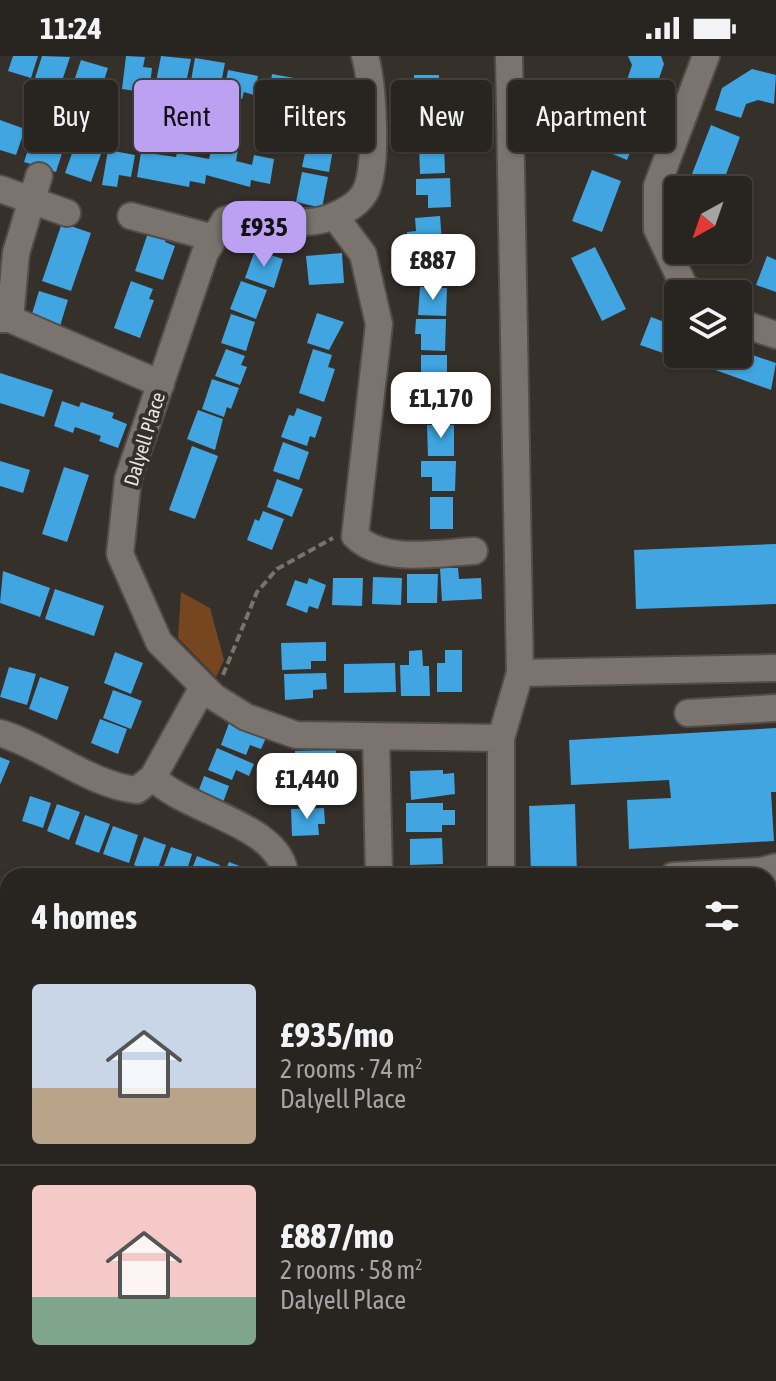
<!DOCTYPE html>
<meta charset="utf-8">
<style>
body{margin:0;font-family:"Asap Condensed",sans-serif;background:#34302d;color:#f1f3f6;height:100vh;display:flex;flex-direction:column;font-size:30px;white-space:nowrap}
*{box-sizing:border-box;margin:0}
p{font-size:26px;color:#a5a4a5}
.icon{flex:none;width:44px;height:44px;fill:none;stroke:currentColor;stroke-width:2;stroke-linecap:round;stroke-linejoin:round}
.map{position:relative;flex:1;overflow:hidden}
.side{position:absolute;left:0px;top:812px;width:776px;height:514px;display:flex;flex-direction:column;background:#282420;border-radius:24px 24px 0 0;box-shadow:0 2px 6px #0004,0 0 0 2px #44413e}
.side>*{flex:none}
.top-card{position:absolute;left:24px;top:24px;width:728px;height:72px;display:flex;gap:16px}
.needle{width:52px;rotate:220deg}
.fabs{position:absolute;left:664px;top:120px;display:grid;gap:16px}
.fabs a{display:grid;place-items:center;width:88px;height:88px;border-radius:8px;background:#282420;box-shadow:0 2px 6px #0004,0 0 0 2px #44413e;font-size:40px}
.price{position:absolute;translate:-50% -68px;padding:0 18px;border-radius:16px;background:#fff;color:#222;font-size:26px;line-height:52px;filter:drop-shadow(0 2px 4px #0008)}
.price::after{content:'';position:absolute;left:50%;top:48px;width:24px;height:18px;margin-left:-12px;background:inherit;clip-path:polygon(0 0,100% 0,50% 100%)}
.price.on{background:#bca0f2;color:#111}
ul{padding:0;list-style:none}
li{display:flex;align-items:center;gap:24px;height:200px;padding:0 32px}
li+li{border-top:2px solid #44413e}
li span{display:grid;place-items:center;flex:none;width:224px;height:160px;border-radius:8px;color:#555}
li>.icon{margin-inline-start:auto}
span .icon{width:96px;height:96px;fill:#fffc;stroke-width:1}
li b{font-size:34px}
h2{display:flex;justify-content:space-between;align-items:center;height:96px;padding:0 32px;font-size:34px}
.chip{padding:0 28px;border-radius:8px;background:#282420;box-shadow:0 2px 6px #0004,0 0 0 2px #44413e;font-size:28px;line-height:72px}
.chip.on{background:#bca0f2;color:#111}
.status{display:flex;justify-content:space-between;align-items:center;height:56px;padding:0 40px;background:#282420;direction:ltr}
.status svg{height:22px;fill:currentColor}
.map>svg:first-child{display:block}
.green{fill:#764621}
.building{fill:#40a5e0}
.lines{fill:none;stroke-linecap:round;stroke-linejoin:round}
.minor-casing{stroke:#534d49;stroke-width:30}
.path{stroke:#78736f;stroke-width:4;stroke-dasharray:8 4;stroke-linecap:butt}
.minor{stroke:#7a736e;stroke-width:26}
.labels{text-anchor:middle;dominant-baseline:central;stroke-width:8;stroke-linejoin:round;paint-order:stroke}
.street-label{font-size:20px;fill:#e8e4e1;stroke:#36302b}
</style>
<div class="status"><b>11:24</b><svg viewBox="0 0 49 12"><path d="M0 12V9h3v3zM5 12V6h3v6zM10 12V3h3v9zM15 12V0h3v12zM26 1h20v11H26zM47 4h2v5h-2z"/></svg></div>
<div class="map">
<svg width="776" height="1325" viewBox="0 0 776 1325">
<rect width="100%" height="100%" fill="#36302b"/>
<path class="green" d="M181 536 210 552 224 604 216 621 178 582Z
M8 1132V1230L6 1236 0 1232V1139Z"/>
<path class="building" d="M13 0H38L31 22 8 15Z
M42 0 70 1 60 31 35 22Z
M126 0 145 1 143 11 152 12 149 37 122 33Z
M161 0 191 3 184 37 178 35 176 47 161 43 163 32 155 31Z
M628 0H661L664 8 655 34 627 24 632 9Z
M195 2 225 7 218 43 212 42 210 52 196 50 198 38 189 36Z
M81 4 108 12 99 40 72 31Z
M752 13 776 19 774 48 758 44 746 48 741 62 715 54 722 32Z
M228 14 258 20 254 39 244 36 242 43 223 39Z
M272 18 305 24 304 33 312 34 309 53 260 45 263 24 271 26Z
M414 19H439V47H414Z
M317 27 348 31 344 60 322 57 323 51 314 50Z
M618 44 646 56 627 104 598 92Z
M417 54H440V82H416Z
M0 64 25 73 16 99 0 94Z
M711 69 740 81 722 129 692 118Z
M33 78 65 88 56 116 24 106Z
M308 83 334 88 329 116 302 111Z
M444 87 445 117 420 118 419 88Z
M75 89 101 98 91 126 65 117Z
M212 90 238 94 236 105 252 109 254 99 274 103 270 128 251 124 250 131 206 119 205 128 190 125 189 131 137 121 141 96 176 101 177 97 209 103Z
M108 94 135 99 131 121 119 119 117 131 102 129Z
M592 114 621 125 602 176 572 165Z
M302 116 328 121 322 152 296 146Z
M450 122 451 151 428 152V139H416V123Z
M738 153 753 186 738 192Z
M440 160 442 187 408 190 407 176 416 175 415 162Z
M62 167 91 177 71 235 42 225Z
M150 171 168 177 165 186 175 190 163 224 135 215Z
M595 191 626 253 602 265 571 202Z
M410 193H441V224H416V207H410Z
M255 194 283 203 274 232 245 222Z
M342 197 344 227 309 229 306 200Z
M767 200 776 204V236L756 229Z
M131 225 153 233 149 243 154 244 140 282 114 272Z
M241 225 267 234 256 263 230 253Z
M420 231 447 232 446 260 418 259Z
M39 235 68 244 60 270 31 261Z
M317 257 344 266 329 294 307 287Z
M231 258 255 266 246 295 221 287Z
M651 261 678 271V298H692L689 306 640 289Z
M416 263H446L445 295 421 294V278H415Z
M226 293 245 300 241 309 247 311 240 329 215 320Z
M313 293 332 299 328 311 335 313 324 346 299 337Z
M738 294 776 307 771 334 707 311 712 298H738Z
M421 299H447V327H421Z
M0 317 53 334 44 361 0 347Z
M212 323 239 332 231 353 227 351 224 361 202 353Z
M452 334 453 362 427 364 426 336Z
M62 345 79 351 81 346 114 357 112 362 127 368 118 392 99 385 101 380 75 371 73 377 54 370Z
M297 352 322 361 315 382 310 380 307 390 281 381 289 359 294 360Z
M198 354 223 363 215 394 187 383Z
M427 369H454V400H428Z
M283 386 309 396 299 424 273 415Z
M192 390 218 400 195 463 169 454Z
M0 405 30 414 23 437 0 430Z
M421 405H456L455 435H432V421H421Z
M64 411 89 419 67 486 42 478Z
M277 423 303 433 292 461 267 451Z
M430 441H453V473H430Z
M263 455 284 463 272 494 247 484 255 463 259 465Z
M776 488V548L636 553 634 494Z
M440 512H458L459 523 481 522 482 543 442 545Z
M3 515 50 532 40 561 0 547Z
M407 518H438L437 547H407Z
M373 521 402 522 401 549 372 548Z
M309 522 326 529 318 553 309 550 307 557 286 549 295 524 307 528Z
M333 522H363L362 550 332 549Z
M55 533 104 550 94 580 45 563Z
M326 586V605H311V613L282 614 281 587Z
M422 594 423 610H429L430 640H401L400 609H409V595Z
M445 594H462V636H437V607H445Z
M115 596 143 607 131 638 104 627Z
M395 607 396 636 344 637V608Z
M9 611 36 618 27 649 0 641Z
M326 617 327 633 313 634V642L285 644 284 618Z
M40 621 69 631 57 664 29 653Z
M113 634 142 645 131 673 103 662Z
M100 663 127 673 118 698 91 687Z
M229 667 266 682 261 693 250 689 246 699 221 689Z
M776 672V736H771L774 785 629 793 627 744 671 742 669 724 571 729 569 684Z
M217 692 254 708 249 720 236 714 232 724 208 714Z
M336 694V713H312V708L295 709V695Z
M0 701 10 705 0 729Z
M443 714V718L454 717 455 738 411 744 410 715Z
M310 718H338V729L343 728V747L311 748Z
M204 720 229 730 221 752 196 742Z
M30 740 51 747 43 772 22 765Z
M406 747H443V754H455V769H442V776H406Z
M57 748 80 756 69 784 47 775Z
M575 748 577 820H531L529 750Z
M324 752 325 768H318L319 779 292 780 291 753Z
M85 759 110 768 99 797 75 788Z
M113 770 138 779 129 807 103 798Z
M144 781 166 789 156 818 134 809Z
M442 782 443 808 410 809V783Z
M171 791 192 798 185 820 161 818Z
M197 800 220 809 215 820H189Z
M229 806 258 817 257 820H223Z
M363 814V820H334V815Z
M415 814 445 815V820H415Z
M301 815H330V820H301Z
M772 910H776V978H773Z
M8 1048V1091L4 1095 0 1091V1055Z
M772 1104H776V1133H773Z
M768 1300 776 1304V1325L742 1323 744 1318H768Z
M372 1318 408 1319 488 1318 487 1325H368Z"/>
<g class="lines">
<defs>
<path id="minor" d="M365 0C373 29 377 100 368 129 362 152 325 167 303 166 268 165 263 152 225 164L205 197 128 423 120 498 159 586 214 641 246 661 296 679 501 682
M0 133 67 157
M131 160 214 182
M336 162 363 198 379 268 355 480C384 508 436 497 474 495
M695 238 684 230 657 173V130L706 0
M0 263H10L161 328
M10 263 16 197 39 120
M738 266 776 279
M520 617 776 612
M688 657 776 652
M0 677C46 691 90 729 137 734L153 721 203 631
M376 681 379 820
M153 721C184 755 283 769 285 820
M501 820V682L520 617 509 0
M673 820 761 815 776 811
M768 1240 776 1239
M549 1318 554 1325"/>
</defs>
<use href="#minor" class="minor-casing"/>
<path class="path" d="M223 619 257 536 277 513 333 482
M0 900 8 904
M0 1110 8 1118
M0 1267 8 1248
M122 1318 132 1325
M588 1318 593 1325"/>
<use href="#minor" class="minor"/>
</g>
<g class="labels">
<g class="street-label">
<text transform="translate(144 383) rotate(-73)">Dalyell Place</text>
</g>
</g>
</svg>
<div class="fabs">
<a><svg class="needle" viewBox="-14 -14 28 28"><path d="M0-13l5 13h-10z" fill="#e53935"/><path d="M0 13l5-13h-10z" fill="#a5a4a5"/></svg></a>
<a><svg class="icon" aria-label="layers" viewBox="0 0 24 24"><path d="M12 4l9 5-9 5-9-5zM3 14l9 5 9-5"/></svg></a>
</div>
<b class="price on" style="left:264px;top:213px">£935</b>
<b class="price" style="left:433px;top:246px">£887</b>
<b class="price" style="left:441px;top:384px">£1,170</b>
<b class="price" style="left:307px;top:765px">£1,440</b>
<div class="top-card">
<a class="chip">Buy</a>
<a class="chip on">Rent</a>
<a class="chip">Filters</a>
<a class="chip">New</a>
<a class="chip">Apartment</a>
</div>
<section class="side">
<h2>4 homes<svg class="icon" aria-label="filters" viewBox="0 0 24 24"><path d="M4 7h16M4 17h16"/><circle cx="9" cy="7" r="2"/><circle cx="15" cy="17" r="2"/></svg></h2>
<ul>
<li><span style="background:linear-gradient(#c9d6e8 65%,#b9a48a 0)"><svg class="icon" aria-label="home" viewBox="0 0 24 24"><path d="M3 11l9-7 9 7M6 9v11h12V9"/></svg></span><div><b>£935/mo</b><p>2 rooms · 74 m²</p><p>Dalyell Place</p></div></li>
<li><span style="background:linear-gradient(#f6c9c9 70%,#7fa58c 0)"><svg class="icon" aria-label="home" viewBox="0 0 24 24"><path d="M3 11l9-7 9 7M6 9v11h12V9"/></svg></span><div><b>£887/mo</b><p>2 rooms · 58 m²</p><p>Dalyell Place</p></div></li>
</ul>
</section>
</div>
